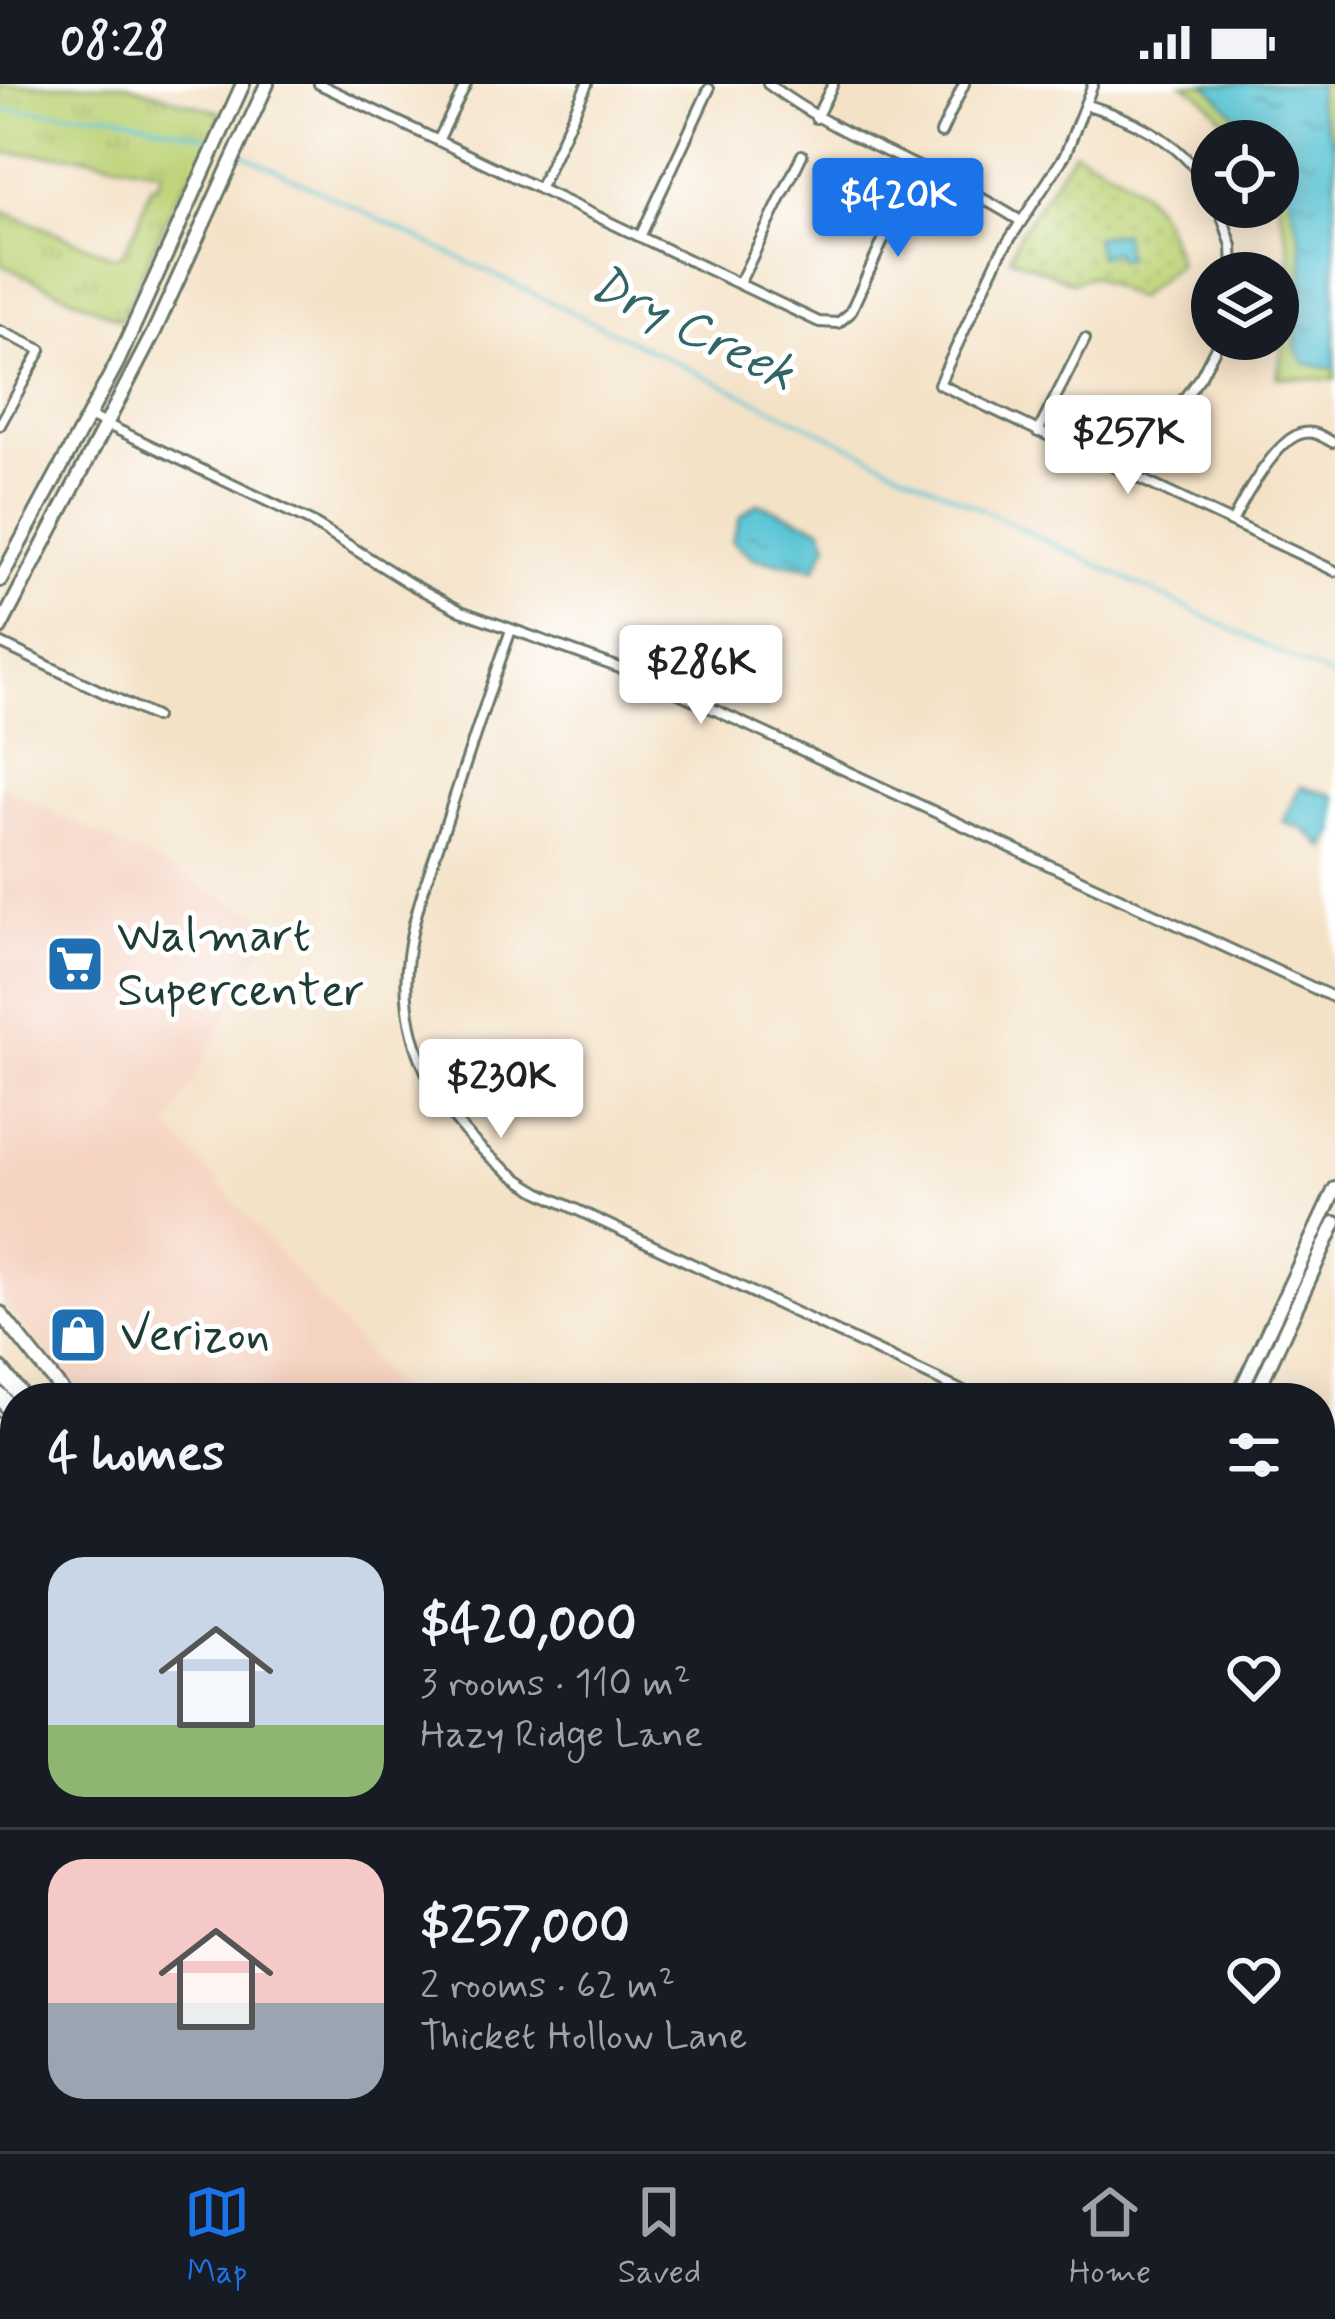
<!DOCTYPE html>
<meta charset="utf-8">
<style>
body{margin:0;font-family:Mynerve,sans-serif;background:#20242c;color:#f1f3f6;height:100vh;display:flex;flex-direction:column;font-size:45px;white-space:nowrap}
*{box-sizing:border-box;margin:0}
p{font-size:39px;color:#9ea1a6}
.icon{flex:none;width:66px;height:66px;fill:none;stroke:currentColor;stroke-width:2;stroke-linecap:round;stroke-linejoin:round}
.map{position:relative;flex:1;overflow:hidden}
.panel{position:absolute;left:0px;top:1299px;width:1335px;height:768px;display:flex;flex-direction:column;background:#171b24;border-radius:48px 48px 0 0;box-shadow:0 6px 30px #0003}
.panel>*{flex:none}
.tools{position:absolute;left:1191px;top:36px;display:grid;gap:24px}
.tools a{display:grid;place-items:center;width:108px;height:108px;border-radius:50%;background:#171b24;box-shadow:0 6px 30px #0003;font-size:60px}
.price{position:absolute;translate:-50% -102px;padding:0 27px;border-radius:12px;background:#fff;color:#222;font-size:39px;line-height:78px;filter:drop-shadow(0 3px 6px #0008)}
.price::after{content:'';position:absolute;left:50%;top:72px;width:36px;height:27px;margin-left:-18px;background:inherit;clip-path:polygon(0 0,100% 0,50% 100%)}
.price.on{background:#1a73e8;color:#fff}
ul{padding:0;list-style:none}
li{display:flex;align-items:center;gap:36px;height:300px;padding:0 48px}
li+li{border-top:3px solid #363941}
li span{display:grid;place-items:center;flex:none;width:336px;height:240px;border-radius:36px;color:#555}
li>.icon{margin-inline-start:auto}
span .icon{width:144px;height:144px;fill:#fffc;stroke-width:1}
li b{font-size:51px}
h2{display:flex;justify-content:space-between;align-items:center;height:144px;padding:0 48px;font-size:51px}
.status{display:flex;justify-content:space-between;align-items:center;height:84px;padding:0 60px;background:#171b24;direction:ltr}
.status svg{height:33px;fill:currentColor}
.tabs{display:flex;justify-content:space-around;align-items:center;height:168px;border-top:3px solid #363941;background:#171b24;font-size:33px;color:#9ea1a6}
.tabs a{display:grid;justify-items:center;gap:6px}
.tabs .on{color:#1a73e8}
.map>svg:first-child{display:block}
.built{fill:#f5d3c1}
.grass{fill:url(#grass-tufts);stroke:#6e8856;stroke-width:3}
.park{fill:url(#park-dots);stroke:#6e8856;stroke-width:3}
.water{fill:url(#water-ripples);stroke:#3c8184;stroke-width:3}
.lines{fill:none;stroke-linecap:round;stroke-linejoin:round}
.stream{stroke:#5ac5d5;stroke-width:3}
.street-casing{stroke:#6a7767;stroke-width:14}
.secondary-casing{stroke:#6a7767;stroke-width:18}
.primary-casing{stroke:#6a7767;stroke-width:20}
.highway-casing{stroke:#6a7767;stroke-width:21}
.street{stroke:#fff;stroke-width:8}
.secondary{stroke:#fff;stroke-width:12}
.primary{stroke:#fff;stroke-width:14}
.highway{stroke:#fff;stroke-width:15}
.labels{text-anchor:middle;dominant-baseline:central;stroke-width:10;stroke-linejoin:round;paint-order:stroke}
.poi-label{font-size:48px;fill:#1f3d34;stroke:#fff;text-anchor:start}
.water-label{font-size:51px;font-style:italic;fill:#316664;stroke:#fff}
</style>
<div class="status"><b>08:28</b><svg viewBox="0 0 49 12"><path d="M0 12V9h3v3zM5 12V6h3v6zM10 12V3h3v9zM15 12V0h3v12zM26 1h20v11H26zM47 4h2v5h-2z"/></svg></div>
<div class="map">
<svg width="1335" height="2067" viewBox="0 0 1335 2067">
<defs>
<pattern id="grass-tufts" width="24" height="20" patternUnits="userSpaceOnUse" patternTransform="scale(3)"><rect width="24" height="20" fill="#bdd377"/><path d="M3 7l-1-3M5 7V3M7 7l1-3M15 17l-1-3M17 17v-4M19 17l1-3" fill="none" stroke="#a2b668"/></pattern>
<pattern id="park-dots" width="8" height="8" patternUnits="userSpaceOnUse" patternTransform="scale(3)"><rect width="8" height="8" fill="#bdd377"/><path d="M2 2h.1M6 6h.1" fill="none" stroke="#a2b668" stroke-width="1.8" stroke-linecap="round"/></pattern>
<pattern id="water-ripples" width="26" height="14" patternUnits="userSpaceOnUse" patternTransform="scale(3)"><rect width="26" height="14" fill="#5ac5d5"/><path d="M2 4q2-2 4 0t4 0M15 11q2-2 4 0t4 0" fill="none" stroke="#4aa1ae"/></pattern>
</defs>
<rect width="100%" height="100%" fill="#fff"/>
<filter id="ink" filterUnits="userSpaceOnUse"><feTurbulence type="fractalNoise" baseFrequency=".00833" numOctaves="2"/><feDisplacementMap in="SourceGraphic" scale="24" xChannelSelector="R" yChannelSelector="G"/><feConvolveMatrix kernelMatrix="1 2 1 2 8 2 1 2 1" color-interpolation-filters="sRGB"/></filter>
<filter id="wash" filterUnits="userSpaceOnUse"><feTurbulence type="fractalNoise" baseFrequency=".004" numOctaves="4" result="noise"/><feDisplacementMap in="SourceGraphic" scale="48" xChannelSelector="R" yChannelSelector="G"/><feGaussianBlur stdDeviation="2.7" result="paint"/><feColorMatrix in="noise" values="0 0 0 0 0 0 0 0 0 0 0 0 0 0 0 0 0 1.4 0 .05"/><feComposite in="paint" operator="in"/></filter>
<g filter="url(#wash)">
<rect width="100%" height="100%" fill="#f4e2c7"/>
<path class="built" d="M0 701 275 839 169 1043 405 1314H79L0 1213Z
M0 1410 15 1431V1528L0 1526Z
M0 1567 15 1570V2052H242L244 2067H0Z
M370 2052H882L875 2067H372Z
M987 2052H1251L1244 2067H1019Z"/>
<path class="grass" d="M0 0H126L222 29 201 77 177 111 121 236 0 180V126L112 172 122 171 138 140 151 101H157L162 87 80 72 0 69Z
M1183 0H1335L1330 19 1335 30V296L1277 293 1291 215 1290 167 1278 118V57H1245L1201 11Z
M1335 1893V2067H1244L1251 2052H1320V1927Z"/>
<path class="park" d="M1074 67C1136 97 1160 110 1178 180L1136 215 1092 192 1072 198 1010 173 1020 149Z
M1320 1785 1335 1787V1893L1320 1927Z"/>
<path class="water" d="M1206 0H1319L1317 18 1335 63V284L1306 280 1295 263C1296 230 1306 201 1302 168 1298 126 1278 100 1278 57H1261Z
M1123 148 1126 175 1118 176 1114 167 1099 172 1094 154Z
M758 419 822 444 828 459 816 484 756 475 732 458 740 433Z
M1300 702 1335 712V748L1325 764 1303 745 1283 738Z"/>
<g class="lines">
<path class="stream" d="M0 26 111 30 211 54
M241 69 1335 595"/>
</g>
</g>
<g filter="url(#ink)">
<g class="lines">
<defs>
<path id="street" d="M319 0 819 238 838 239 850 229 917 82
M768 0C847 59 937 84 1019 136
M1093 0 1065 71 1000 170 939 300 1335 487
M1087 21C1139 37 1186 60 1212 110
M816 34 833 0
M941 49 964 0
M438 57 466 0
M539 105 587 0
M1219 123 1232 162 1233 189
M640 153 709 5
M739 200 802 71
M1204 238 1212 240
M0 247 41 266 0 341
M89 332 311 438 409 499 461 527 642 592 1335 914
M1038 348 1085 255
M1135 393 1149 361 1201 292 1220 255
M1232 438C1243 416 1278 352 1304 349 1315 347 1323 353 1332 358
M511 546C489 607 469 669 449 730 434 777 414 824 408 872 396 973 455 1059 539 1108L977 1314
M0 559 155 633
M904 2052 932 2067
M946 2052 976 2067"/>
<path id="secondary" d="M0 496 117 279 243 0
M0 544 154 248 267 0
M0 1229 68 1314
M1237 1314 1335 1105
M1254 1314 1335 1139
M0 1391 15 1411
M0 1536 15 1539
M0 1559 15 1561
M358 2052 360 2067
M887 2067 894 2052
M911 2067 918 2052"/>
<path id="primary" d="M1320 1741 1335 1743
M1320 1763 1335 1765"/>
<path id="highway" d="M0 1286 23 1314
M0 1312 15 1331
M0 1342 15 1362
M288 2052 290 2067
M308 2052 309 2067
M326 2052 327 2067
M347 2052 348 2067
M264 2067 266 2052"/>
</defs>
<use href="#street" class="street-casing"/>
<use href="#secondary" class="secondary-casing"/>
<use href="#primary" class="primary-casing"/>
<use href="#highway" class="highway-casing"/>
<use href="#street" class="street"/>
<use href="#secondary" class="secondary"/>
<use href="#primary" class="primary"/>
<use href="#highway" class="highway"/>
</g>
</g>
<defs>
<symbol id="supermarket-square" viewBox="-11 -11 22 22"><rect x="-9" y="-9" width="18" height="18" rx="4" fill="#1f6fb2" stroke="#fff"/><path d="M-6-5.5h2.5l.6 2H6L4.5 2H-2.5L-4.4-4H-6ZM-1.5 3.2a1.3 1.3 0 1 0 .1 0ZM3 3.2a1.3 1.3 0 1 0 .1 0Z" fill="#fff"/></symbol>
<symbol id="shop-square" viewBox="-11 -11 22 22"><rect x="-9" y="-9" width="18" height="18" rx="4" fill="#1f6fb2" stroke="#fff"/><path d="M-5-2.5h2.3a2.7 3.5 0 0 1 5.4 0H5L5.5 6h-11ZM-1.5-2.5h3a1.5 2.3 0 0 0-3 0Z" fill="#fff"/></symbol>
</defs>
<g fill-rule="evenodd">
<use href="#supermarket-square" x="42" y="847" width="66" height="66"/>
<use href="#shop-square" x="45" y="1218" width="66" height="66"/>
</g>
<g class="labels">
<g class="poi-label">
<text x="117" y="852">Walmart<tspan x="117" dy="55">Supercenter</tspan></text>
<text x="120" y="1251">Verizon</text>
</g>
<g class="water-label">
<text transform="translate(692 246) rotate(26)">Dry Creek</text>
</g>
</g>
</svg>
<div class="tools">
<a><svg class="icon" aria-label="locate" viewBox="0 0 24 24"><circle cx="12" cy="12" r="6"/><path d="M12 2v4M12 18v4M2 12h4M18 12h4"/></svg></a>
<a><svg class="icon" aria-label="layers" viewBox="0 0 24 24"><path d="M12 4l9 5-9 5-9-5zM3 14l9 5 9-5"/></svg></a>
</div>
<b class="price on" style="left:898px;top:176px">$420K</b>
<b class="price" style="left:1128px;top:413px">$257K</b>
<b class="price" style="left:701px;top:643px">$286K</b>
<b class="price" style="left:501px;top:1057px">$230K</b>
<section class="panel">
<h2>4 homes<svg class="icon" aria-label="filters" viewBox="0 0 24 24"><path d="M4 7h16M4 17h16"/><circle cx="9" cy="7" r="2"/><circle cx="15" cy="17" r="2"/></svg></h2>
<ul>
<li><span style="background:linear-gradient(#c9d6e8 70%,#8fb573 0)"><svg class="icon" aria-label="home" viewBox="0 0 24 24"><path d="M3 11l9-7 9 7M6 9v11h12V9"/></svg></span><div><b>$420,000</b><p>3 rooms · 110 m²</p><p>Hazy Ridge Lane</p></div><svg class="icon" aria-label="heart" viewBox="0 0 24 24"><path d="M12 20l-8-8c-3-5 5-10 8-4 3-6 11-1 8 4z"/></svg></li>
<li><span style="background:linear-gradient(#f6c9c9 60%,#9aa5b1 0)"><svg class="icon" aria-label="home" viewBox="0 0 24 24"><path d="M3 11l9-7 9 7M6 9v11h12V9"/></svg></span><div><b>$257,000</b><p>2 rooms · 62 m²</p><p>Thicket Hollow Lane</p></div><svg class="icon" aria-label="heart" viewBox="0 0 24 24"><path d="M12 20l-8-8c-3-5 5-10 8-4 3-6 11-1 8 4z"/></svg></li>
</ul>
</section>
</div>
<nav class="tabs">
<a class="on"><svg class="icon" aria-label="map" viewBox="0 0 24 24"><path d="M3 6l6-2 6 2 6-2v14l-6 2-6-2-6 2zM9 4v14M15 6v14"/></svg>Map</a>
<a><svg class="icon" aria-label="saved" viewBox="0 0 24 24"><path d="M7 4h10v16l-5-4-5 4z"/></svg>Saved</a>
<a><svg class="icon" aria-label="home" viewBox="0 0 24 24"><path d="M3 11l9-7 9 7M6 9v11h12V9"/></svg>Home</a>
</nav>
